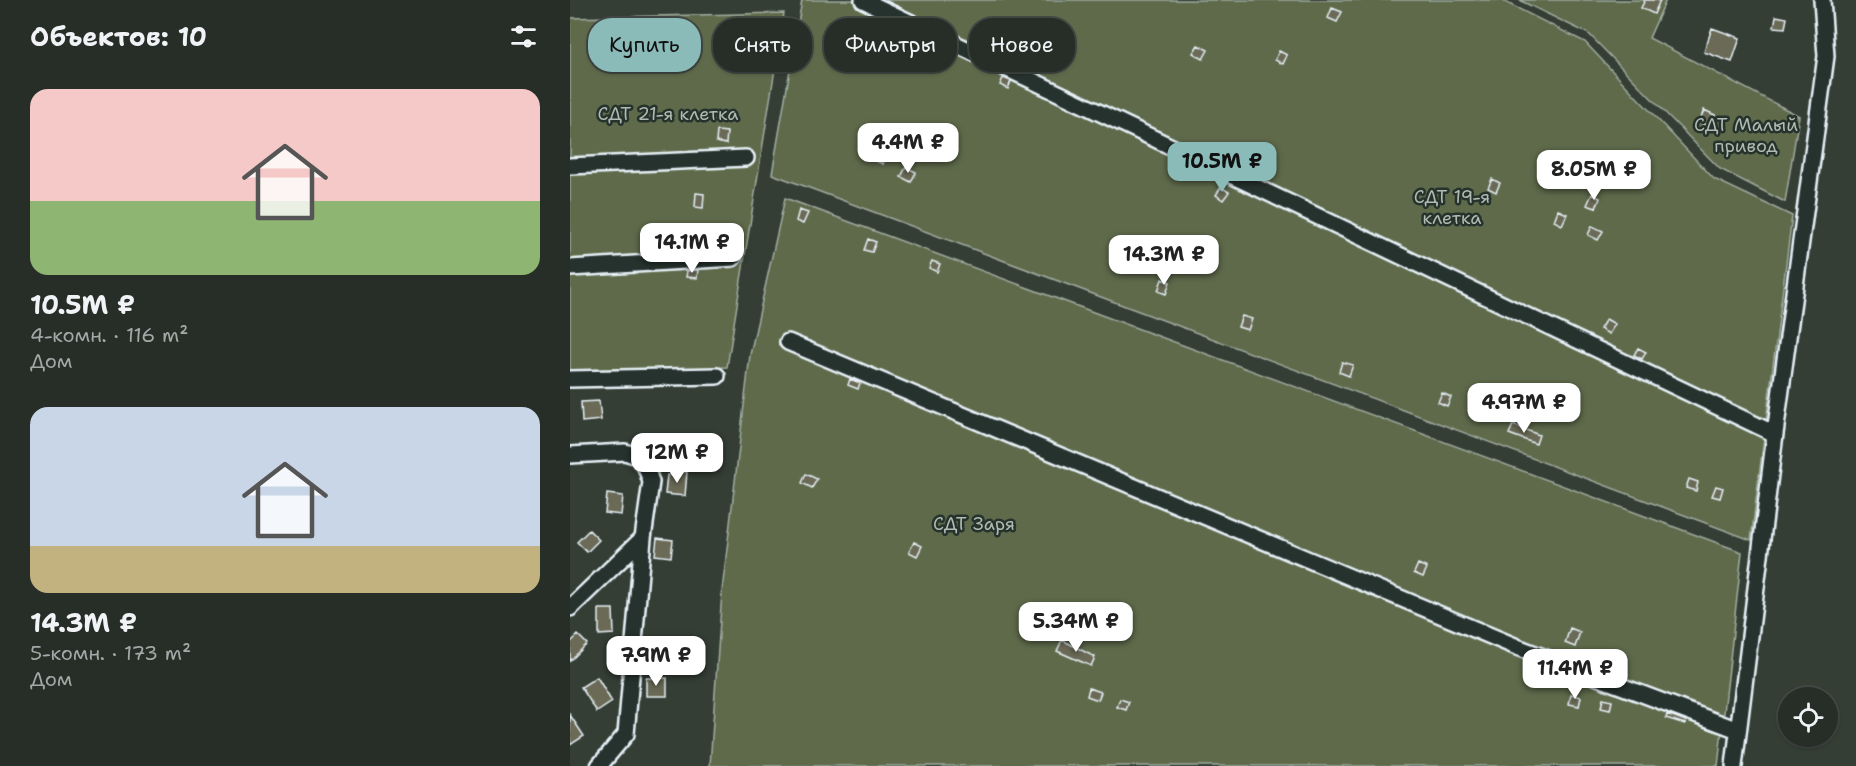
<!DOCTYPE html>
<html lang="ru">
<meta charset="utf-8">
<style>
body{margin:0;font-family:"Shantell Sans",sans-serif;background:#2f3630;color:#f1f3f6;height:100vh;display:flex;flex-direction:column;font-size:22px;white-space:nowrap}
*{box-sizing:border-box;margin:0}
p{font-size:20px;color:#a4a8a8}
.icon{flex:none;width:33px;height:33px;fill:none;stroke:currentColor;stroke-width:2;stroke-linecap:round;stroke-linejoin:round}
.map{position:relative;flex:1;overflow:hidden}
.drawer{display:flex;flex-direction:column;background:#272e28;width:570px}
.drawer>*{flex:none}
.guide{position:absolute;left:18px;top:18px;width:570px;height:54px;display:flex;gap:12px}
.fabs{position:absolute;left:1208px;top:687px;display:grid;gap:12px}
.fabs a{display:grid;place-items:center;width:60px;height:60px;border-radius:50%;background:#272e28;box-shadow:0 2px 4px #0004,0 0 0 2px #434a45;font-size:30px}
.price{position:absolute;translate:-50% -51px;padding:0 14px;border-radius:12px;background:#fff;color:#222;font-size:20px;line-height:39px;filter:drop-shadow(0 2px 3px #0008)}
.price::after{content:'';position:absolute;left:50%;top:36px;width:18px;height:14px;margin-left:-9px;background:inherit;clip-path:polygon(0 0,100% 0,50% 100%)}
.price.active{background:#8bbbb9;color:#111}
ul{padding:0;list-style:none}
li{display:grid;align-content:center;gap:12px;height:318px;padding:0 30px}
li span{display:grid;place-items:center;height:186px;border-radius:18px;color:#555}
li>.icon{margin-inline-start:auto}
span .icon{width:108px;height:108px;fill:#fffc;stroke-width:1}
li b{font-size:26px}
h2{display:flex;justify-content:space-between;align-items:center;height:72px;padding:0 30px;font-size:26px}
.pill{padding:0 21px;border-radius:24px;background:#272e28;box-shadow:0 2px 4px #0004,0 0 0 2px #434a45;font-size:21px;line-height:54px}
.pill.active{background:#8bbbb9;color:#111}
main{display:flex;flex:1;min-height:0}
.map>svg:first-child{display:block}
.green{fill:#5e6a4c;stroke:#a3aea2;stroke-width:1.5}
.building{fill:#6b6b56;stroke:#e8f1f8;stroke-width:1.5}
.lines{fill:none;stroke-linecap:round;stroke-linejoin:round}
.minor-casing{stroke:#e8f1f8;stroke-width:20}
.minor{stroke:#26332d;stroke-width:15}
.labels{text-anchor:middle;dominant-baseline:central;stroke-width:5;stroke-linejoin:round;paint-order:stroke}
.park-label{font-size:18px;fill:#b1bbb3;stroke:#26332d}
</style>
<main>
<section class="drawer">
<h2>Объектов: 10<svg class="icon" aria-label="filters" viewBox="0 0 24 24"><path d="M4 7h16M4 17h16"/><circle cx="9" cy="7" r="2"/><circle cx="15" cy="17" r="2"/></svg></h2>
<ul>
<li><span style="background:linear-gradient(#f6c9c9 60%,#8fb573 0)"><svg class="icon" aria-label="home" viewBox="0 0 24 24"><path d="M3 11l9-7 9 7M6 9v11h12V9"/></svg></span><div><b>10.5M ₽</b><p>4-комн. · 116 m²</p><p>Дом</p></div></li>
<li><span style="background:linear-gradient(#c9d6e8 75%,#c2b280 0)"><svg class="icon" aria-label="home" viewBox="0 0 24 24"><path d="M3 11l9-7 9 7M6 9v11h12V9"/></svg></span><div><b>14.3M ₽</b><p>5-комн. · 173 m²</p><p>Дом</p></div></li>
</ul>
</section>
<div class="map">
<svg width="1286" height="766" viewBox="0 0 1286 766">
<rect width="100%" height="100%" fill="#343e35"/>
<filter id="ink" filterUnits="userSpaceOnUse"><feTurbulence type="fractalNoise" baseFrequency=".0167" numOctaves="2"/><feDisplacementMap in="SourceGraphic" scale="12" xChannelSelector="R" yChannelSelector="G"/><feConvolveMatrix kernelMatrix="1 2 1 2 8 2 1 2 1" color-interpolation-filters="sRGB"/></filter>
<g filter="url(#ink)">
<path class="green" d="M232 0H931L1015 42 1144 179 1222 216 1181 540 202 174Z
M949 0H1096L1079 38 1229 116 1215 202 1150 169 1019 34Z
M214 13 157 367 0 374V18Z
M215 198 1172 552 1148 766H140L152 591 180 355Z"/>
<path class="building" d="M1075 0H1090L1084 14 1071 8Z
M762 8 772 12 767 22 758 18Z
M1206 16 1217 18 1215 28 1204 27Z
M1142 28 1170 38 1162 62 1134 52Z
M35 31 51 34 47 57 31 55Z
M628 45 638 50 633 59 623 53Z
M709 51 717 55 713 64 705 60Z
M433 78 441 81 438 89 430 85Z
M1134 110 1145 115 1141 127 1129 122Z
M147 131 157 132 156 144 146 142Z
M310 147 318 151 313 164 304 160Z
M336 167 346 172 341 182 331 177Z
M922 179 930 183 926 192 918 188Z
M651 187 659 192 653 200 646 195Z
M126 193 134 194 133 208 125 207Z
M1022 194 1030 198 1026 208 1017 205Z
M229 210 238 213 233 224 226 221Z
M988 210 997 214 992 225 984 221Z
M1022 226 1033 231 1028 240 1018 235Z
M298 239 306 242 302 252 294 250Z
M362 261 370 264 367 272 359 268Z
M128 270 127 278 116 277 117 271Z
M592 279 600 282 596 294 588 291Z
M672 316 682 319 678 330 668 327Z
M1036 319 1045 324 1039 334 1030 329Z
M1068 348 1076 352 1072 359 1064 355Z
M772 362 783 365 779 376 769 372Z
M280 379 290 383 288 389 278 385Z
M872 393 881 397 877 406 868 402Z
M29 401 31 420 12 422 11 402Z
M943 425 969 435 966 444 939 434Z
M104 470 117 472 115 496 95 494 97 475H104Z
M236 474 247 479 242 488 232 483Z
M1119 479 1128 482 1126 491 1116 488Z
M1146 486 1153 488 1150 498 1142 496Z
M37 494 53 496 51 515 35 513Z
M19 530 29 540 17 552 7 542Z
M87 538 103 540 101 557 85 555Z
M344 542 352 546 347 556 339 552Z
M848 564 857 568 853 577 844 573Z
M29 609H43L44 634 29 635Z
M1000 628 1010 632 1005 647 995 643Z
M8 635 17 644 0 661V643Z
M492 640 525 657 521 666 487 651Z
M27 677 42 702 27 712 11 687Z
M76 678H97V696H76Z
M519 688 531 692 528 700 517 696Z
M1001 694 1011 697 1009 706 999 704Z
M550 699 559 702 556 710 547 707Z
M1033 699 1042 701 1040 710 1031 708Z
M1097 714 1116 721 1115 724 1096 718Z
M0 715 14 736 0 745Z"/>
<g class="lines">
<defs>
<path id="minor" d="M293 0 1205 434
M0 166 176 158
M0 268 163 258
M218 342 947 647 1168 730
M0 379 147 376
M0 455 55 452 67 456 76 467 81 482 73 538 56 734 29 766
M0 608 73 538
M1164 766 1205 434 1256 56 1252 0"/>
</defs>
<use href="#minor" class="minor-casing"/>
<use href="#minor" class="minor"/>
</g>
</g>
<g class="labels">
<g class="park-label">
<text x="98" y="114">СДТ 21-я клетка</text>
<text x="1176" y="125">СДТ Малый<tspan x="1176" dy="21">привод</tspan></text>
<text x="882" y="197">СДТ 19-я<tspan x="882" dy="21">клетка</tspan></text>
<text x="404" y="524">СДТ Заря</text>
</g>
</g>
</svg>
<div class="fabs">
<a><svg class="icon" aria-label="locate" viewBox="0 0 24 24"><circle cx="12" cy="12" r="6"/><path d="M12 2v4M12 18v4M2 12h4M18 12h4"/></svg></a>
</div>
<b class="price" style="left:338px;top:174px">4.4M ₽</b>
<b class="price active" style="left:652px;top:193px">10.5M ₽</b>
<b class="price" style="left:1024px;top:201px">8.05M ₽</b>
<b class="price" style="left:122px;top:274px">14.1M ₽</b>
<b class="price" style="left:594px;top:286px">14.3M ₽</b>
<b class="price" style="left:954px;top:434px">4.97M ₽</b>
<b class="price" style="left:107px;top:484px">12M ₽</b>
<b class="price" style="left:506px;top:653px">5.34M ₽</b>
<b class="price" style="left:86px;top:687px">7.9M ₽</b>
<b class="price" style="left:1005px;top:700px">11.4M ₽</b>
<div class="guide">
<a class="pill active">Купить</a>
<a class="pill">Снять</a>
<a class="pill">Фильтры</a>
<a class="pill">Новое</a>
</div>
</div>
</main>
